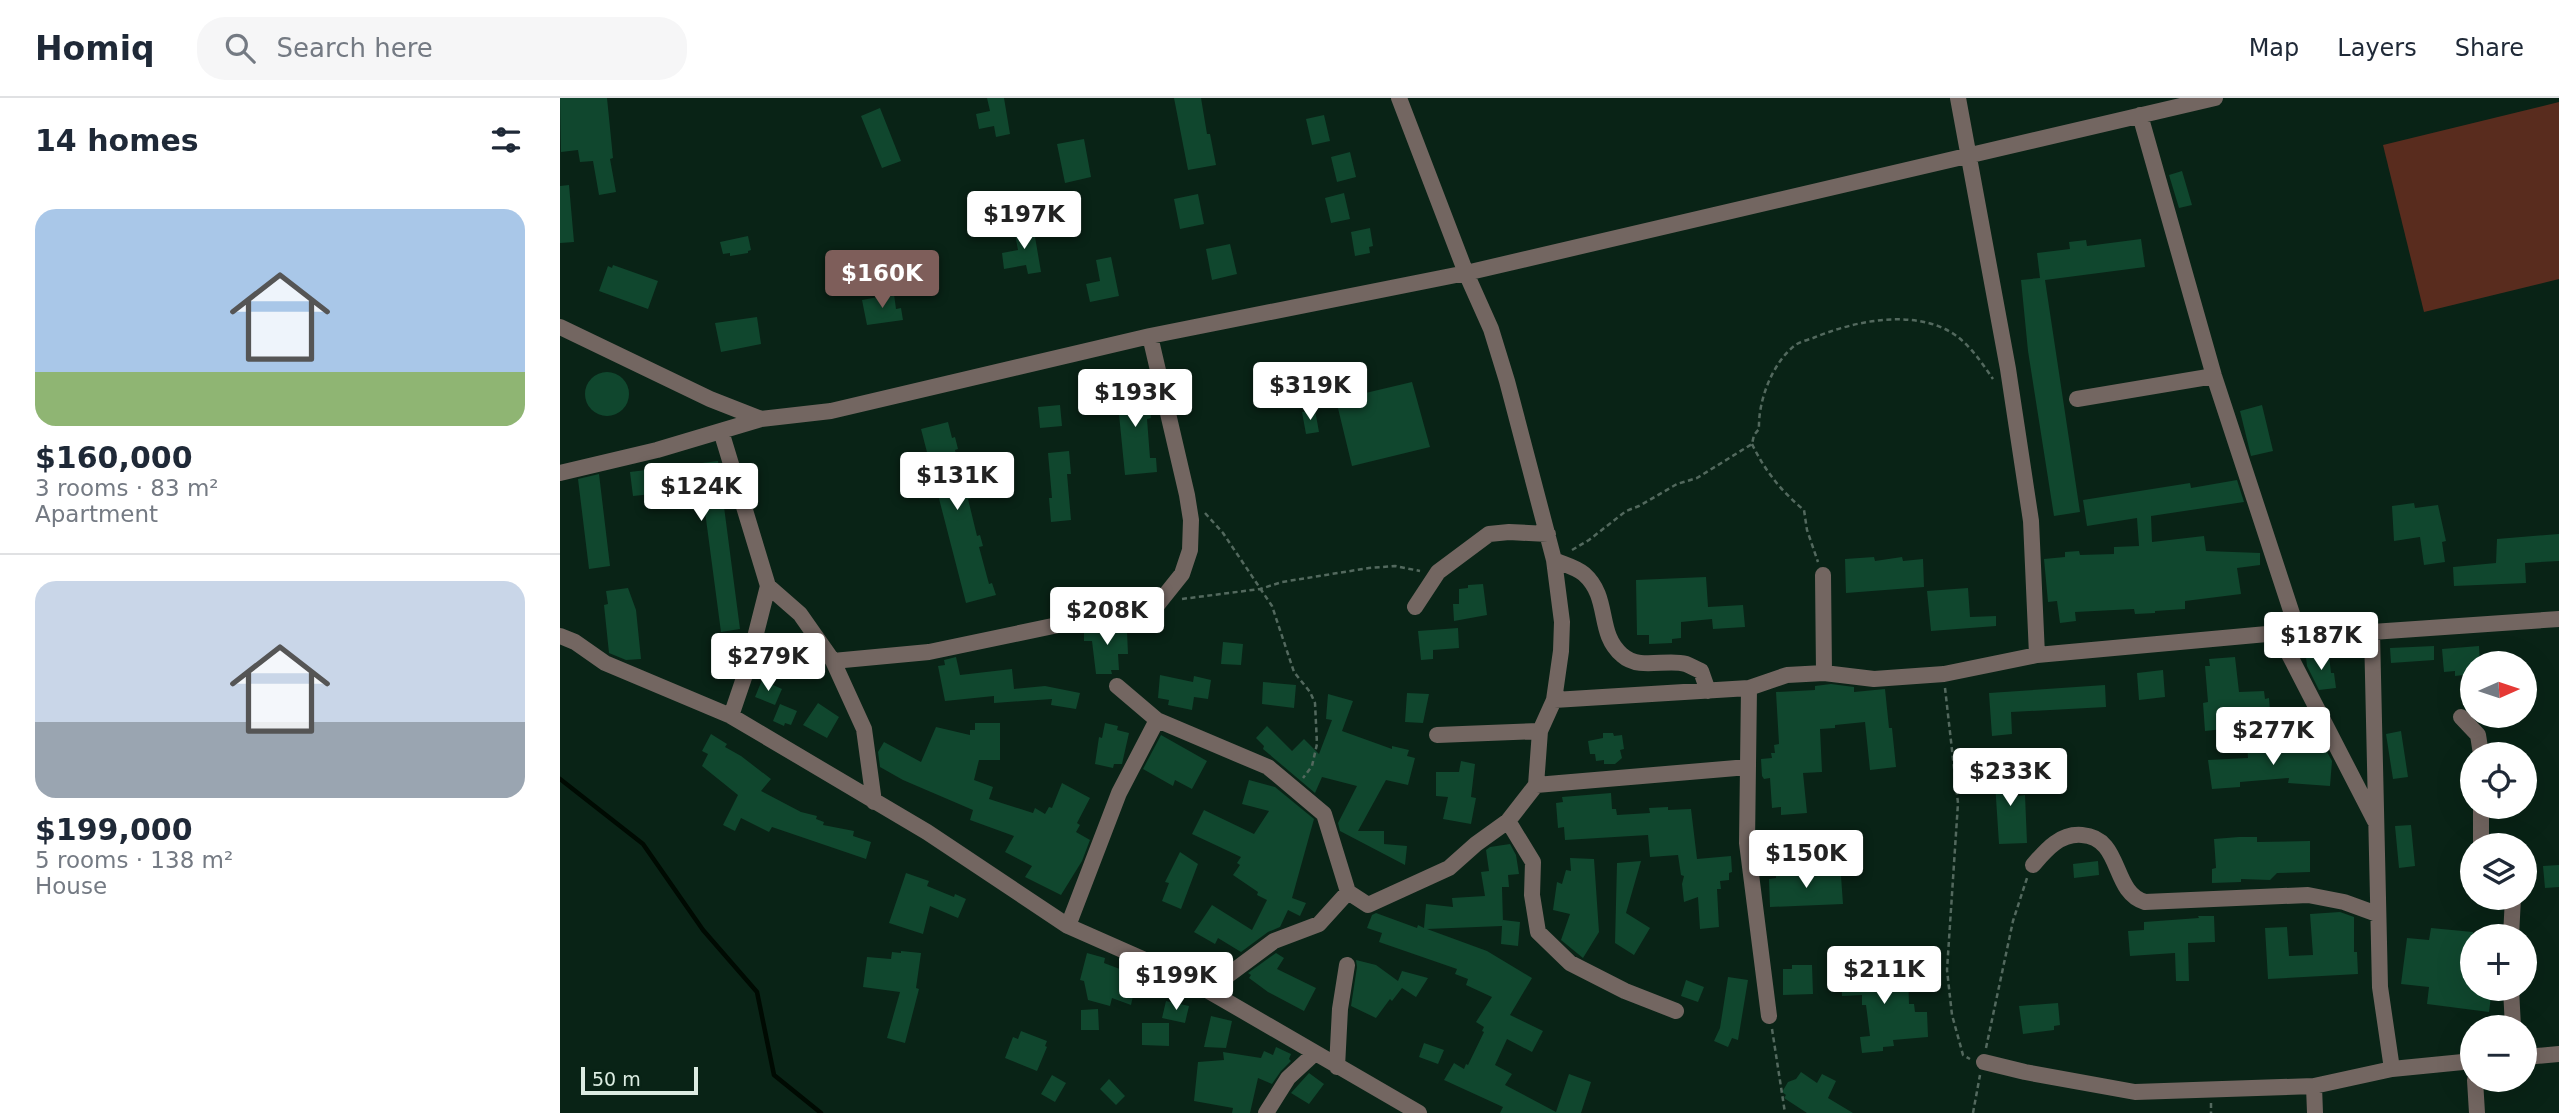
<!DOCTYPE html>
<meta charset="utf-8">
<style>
body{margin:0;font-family:"DejaVu Sans",sans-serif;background:#f6f6f7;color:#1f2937;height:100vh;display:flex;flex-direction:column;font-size:26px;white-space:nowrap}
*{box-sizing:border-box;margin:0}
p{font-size:23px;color:#747a83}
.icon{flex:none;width:38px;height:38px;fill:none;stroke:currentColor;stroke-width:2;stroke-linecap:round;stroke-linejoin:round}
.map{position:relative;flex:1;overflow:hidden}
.sheet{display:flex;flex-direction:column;background:#fff;width:560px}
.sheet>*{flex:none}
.needle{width:46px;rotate:87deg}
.controls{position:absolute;left:1900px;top:553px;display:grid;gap:14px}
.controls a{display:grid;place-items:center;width:77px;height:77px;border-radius:50%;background:#fff;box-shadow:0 7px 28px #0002;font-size:35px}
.scale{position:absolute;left:21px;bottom:18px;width:117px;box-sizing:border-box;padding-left:7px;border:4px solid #dcece2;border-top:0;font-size:19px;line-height:24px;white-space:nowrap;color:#dcece2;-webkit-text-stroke:5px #092316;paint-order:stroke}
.price{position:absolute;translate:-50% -60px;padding:0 16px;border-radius:7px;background:#fff;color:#222;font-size:23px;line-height:46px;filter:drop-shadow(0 2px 4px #0008)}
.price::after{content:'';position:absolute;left:50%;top:42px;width:21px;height:16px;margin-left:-10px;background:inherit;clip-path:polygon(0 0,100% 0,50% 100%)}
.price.selected{background:#7e5e5a;color:#fff}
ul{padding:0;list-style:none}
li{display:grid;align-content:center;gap:14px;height:371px;padding:0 35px}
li+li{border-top:2px solid #e0e1e3}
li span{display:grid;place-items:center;height:217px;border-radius:21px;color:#555}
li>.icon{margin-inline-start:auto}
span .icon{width:126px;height:126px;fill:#fffc;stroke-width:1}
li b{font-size:30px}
h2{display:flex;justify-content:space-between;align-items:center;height:84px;padding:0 35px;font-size:30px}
header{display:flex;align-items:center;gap:42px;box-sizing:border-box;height:98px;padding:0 35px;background:#fff;border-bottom:2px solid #e0e1e3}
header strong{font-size:33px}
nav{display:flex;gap:38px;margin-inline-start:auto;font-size:24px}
.search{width:490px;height:63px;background:#f6f6f7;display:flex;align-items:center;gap:18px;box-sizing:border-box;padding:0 24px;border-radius:28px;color:#747a83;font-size:26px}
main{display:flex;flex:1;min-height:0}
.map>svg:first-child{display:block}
.green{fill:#592c1e}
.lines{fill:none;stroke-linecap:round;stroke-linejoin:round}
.stream{stroke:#000a02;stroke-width:4.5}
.building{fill:#10472e}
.path{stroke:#53695e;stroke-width:2.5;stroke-dasharray:5 3.5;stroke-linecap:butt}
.minor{stroke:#736661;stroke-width:16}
</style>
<header>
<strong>Homiq</strong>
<div class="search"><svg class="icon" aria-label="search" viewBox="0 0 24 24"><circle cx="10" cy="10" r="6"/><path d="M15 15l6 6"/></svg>Search here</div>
<nav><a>Map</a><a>Layers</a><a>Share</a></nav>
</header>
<main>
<section class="sheet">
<h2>14 homes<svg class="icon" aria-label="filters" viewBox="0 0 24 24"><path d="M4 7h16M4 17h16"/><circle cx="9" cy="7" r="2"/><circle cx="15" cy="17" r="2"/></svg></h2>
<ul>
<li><span style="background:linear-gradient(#a9c7e8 75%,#8fb573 0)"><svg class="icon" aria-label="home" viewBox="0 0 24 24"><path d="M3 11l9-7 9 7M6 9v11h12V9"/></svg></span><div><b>$160,000</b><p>3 rooms · 83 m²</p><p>Apartment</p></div></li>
<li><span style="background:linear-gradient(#c9d6e8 65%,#9aa5b1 0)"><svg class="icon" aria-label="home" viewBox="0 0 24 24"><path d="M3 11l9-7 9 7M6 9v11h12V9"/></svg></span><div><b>$199,000</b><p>5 rooms · 138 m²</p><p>House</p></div></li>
</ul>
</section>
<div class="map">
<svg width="1999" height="1015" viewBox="0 0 1999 1015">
<rect width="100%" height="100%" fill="#092316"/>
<path class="green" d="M1999 4V181L1864 214 1823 47Z"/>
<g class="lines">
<path class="stream" d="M0 681 83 746 143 832 197 894 214 977 261 1015"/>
</g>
<path class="building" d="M0 0H47L53 60 50 61 56 94 39 97 33 63 20 64 18 52 1 54Z
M427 0H444L450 36 436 39 434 28 419 31 416 16 430 13Z
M614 0H641L647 36H650L656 67 628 72Z
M320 10 341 63 322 70 301 18Z
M764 17 770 43 752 47 746 21Z
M524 41 531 79 505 85 497 46Z
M790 54 796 79 777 84 771 59Z
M1622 73 1632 107 1619 110 1609 77Z
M9 87 14 144 0 145V88Z
M784 95 790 121 771 125 765 100Z
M638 96 644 126 620 131 614 101Z
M473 127 481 174 468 176 466 167 444 171 442 155 458 152 454 131Z
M810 130 813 148 809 149 810 155 795 158 791 134Z
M188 138 191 152 188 153V155L170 158V155L163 156 160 144Z
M1581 141 1585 169 1485 182 1520 414 1494 418 1468 253 1461 182 1480 180 1477 155 1510 151 1509 144 1526 142 1527 148Z
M670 146 677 176 652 182 646 151Z
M551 159 559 198 530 204 526 186 540 183 536 162Z
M53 167 98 183 88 211 39 193 48 168 52 170Z
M334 196 336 211 341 210 343 222 307 227 302 202Z
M197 219 201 246 161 254 155 225Z
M25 296a22 22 0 1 1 44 0a22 22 0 1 1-44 0Z
M583 284 585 306H590L591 320 587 321 590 360H596L597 374 565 377 556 286Z
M852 284 870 349 792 368 776 302Z
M500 307 502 328 480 330 478 309Z
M1702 307 1713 353 1691 358 1680 313Z
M755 312 759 334 746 336 742 314Z
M388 324 392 340 395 339 398 351 395 352 404 389 409 388 412 400 408 401 417 438 420 437 423 448 419 449 429 486 432 485 436 497 406 505 361 331Z
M509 353 511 376H507L511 422 491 424 489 400H492L488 355Z
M158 363 180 531 161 534 142 391 73 398 70 374Z
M39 376 50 468 29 471 18 381Z
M1677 382 1684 404 1591 418 1592 444 1644 438 1646 453 1700 455V467L1677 470 1681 496 1625 503V511L1595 513V515L1575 516 1574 511 1515 514 1516 523 1500 525 1497 503 1488 504 1484 461 1505 459V454L1519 453 1520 457 1554 456V449L1579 448 1577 420 1527 428 1523 402 1630 385 1631 390Z
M1854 405 1855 410 1878 407 1886 443 1882 444 1885 464 1864 467 1860 439 1834 443 1832 408Z
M1999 436V463L1965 465 1966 485 1894 488 1893 469 1936 465 1937 441Z
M1314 459 1315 463 1342 459 1343 463 1363 461 1364 489 1286 495 1285 461Z
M1146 479 1148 509 1183 507 1185 529 1153 531 1152 521 1121 524V540L1112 541V545L1089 546V537H1077L1076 482Z
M923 486 927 517 894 523 893 506H899V491L908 490V487Z
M68 490 76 512 81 561 66 562 49 555 44 507 48 506 46 493Z
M1408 490 1410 519 1436 518V528L1371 533 1367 493Z
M560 525V534L567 533 568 556H558L559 572H551L552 576H536L532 543H524V532Z
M898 530 899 550 873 552V561L861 562 858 533Z
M663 544 683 546 681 567 661 566Z
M1874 548V562L1831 565 1830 550Z
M1919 548 1920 565H1913L1912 576 1895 578V573L1884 574 1882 551Z
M1769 557 1771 575H1774L1776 590 1759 592 1747 568 1746 559Z
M396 559 400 577 452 571 454 591 485 588 520 595 516 611 491 607 492 601 434 605V598L385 603 378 568 385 567 384 562Z
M1675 559 1679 594 1704 593 1705 601 1709 600 1711 626 1645 633 1643 605 1648 604 1645 568H1650L1649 561Z
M1603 572 1605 599 1579 602 1577 575Z
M600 577 633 584 634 578 651 582 648 601 634 599 632 612 608 607 609 602 598 600Z
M202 582 222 591 215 607 195 599Z
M703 584 736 587 734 610 702 606Z
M1271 586 1294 589V594L1325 591 1329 630H1332L1336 669 1310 672 1305 624 1275 627V630L1260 631 1262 674 1243 675 1247 715 1221 717V709L1212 710 1210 680 1204 681 1202 678 1201 661 1212 660 1211 655H1215L1214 647 1219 646 1216 594 1255 592V588Z
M1545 587 1546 609 1451 614 1452 636 1432 638 1429 595Z
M847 595 869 596 863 625 845 624Z
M768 596 793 603 782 633 832 651V648L849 652 847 658 855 660 848 687 826 682 798 733H824V746L847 748 845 767 780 733 778 725 797 688 762 679 755 695 703 651 704 648 696 640 707 628 732 653 744 641 759 656 772 622 766 621Z
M258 605 279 619 267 640 243 627Z
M220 606 237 613 231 627 225 625 224 628 213 623Z
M415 625H440V662H419L414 682 433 689 429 701 473 715 475 710 485 716 489 709 492 710 502 685 530 700 517 725 520 727 516 734 530 742 522 763 501 797 465 779 472 768 445 754 454 738 410 722 413 712 343 682 320 669 318 654 324 644 361 664 376 629 410 637V632H415Z
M545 625 558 628 557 632 569 635 562 666H554L553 670 535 666 539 639 542 640Z
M1841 633 1848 679 1833 681 1826 636Z
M1043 635H1053L1054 638 1062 637 1064 651 1060 652 1062 660 1055 666H1044V662L1036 663 1035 656H1030L1028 643 1043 640Z
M151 636 167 646 165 649 181 658 211 681 201 693 241 714 257 718 256 721 264 724 263 727 294 733 293 738 311 744 306 761 212 729 209 734 181 720 175 733 163 727 178 697 142 668 148 656 142 653Z
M601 637 647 663 632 691 615 682 613 688 583 671Z
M1687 646 1704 647V652L1734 649 1766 652 1772 663 1770 688 1728 685 1729 680 1680 684V689L1652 691 1648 662 1688 660Z
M901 663 915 666 911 699 916 700 911 726 883 721 888 699 876 698V674H899Z
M1455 668 1457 698 1465 697 1467 745 1439 746 1434 669Z
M689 682 715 689 754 721 732 800 746 805 740 818 728 812 720 829 708 834 681 854 658 840 655 846 634 834 652 807 692 832 707 802 697 797 698 794 673 777 680 767 677 765 681 759 632 736 644 712 694 736 709 713 682 706Z
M1051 695 1052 711H1056L1057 717 1090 715 1089 710 1108 709V712L1131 711 1137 761 1171 758 1172 774 1169 775V782L1160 783 1161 791H1157L1159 829 1140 831 1138 799 1124 804 1122 786 1124 778 1121 777 1118 757 1090 759 1088 737 1005 742 1004 729 998 730 996 705 1003 704 1002 699Z
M1851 727 1855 768 1839 770 1835 728Z
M1679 739H1697V744L1750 743V774L1717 775 1710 782 1681 781V784L1652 785V771L1656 770 1654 741Z
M950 746 956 757 959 776 948 777 949 789H942L943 825V822L960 824 958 848 941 846 942 828 867 831 927 853 972 880 950 917 983 933 972 954 947 941 935 967 952 976 945 987 996 1014 1009 976 1031 984 1021 1015H940L943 1009 884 982 894 965 904 971 906 966 908 967 924 934 922 933 924 929 916 924 932 899 906 887 908 881 895 876 897 871 819 844 822 835 807 830 812 817 816 815 857 830 858 827 864 830 866 806 893 809 892 800 925 798 921 774 929 773 926 752 930 749Z
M620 754 638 766 621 811 602 803 609 785 605 784Z
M1010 760 1034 761 1039 834 1023 860 1001 842 1010 816 993 812 997 784 1002 786 1006 772 1011 773Z
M1081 763 1066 815 1090 830 1074 857 1055 845 1057 765Z
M1538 763 1539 777 1514 780 1513 766Z
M1999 767V789L1985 790 1983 768Z
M1274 774V778H1281L1283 806 1210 809 1209 781 1216 780V777Z
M346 775 369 783 367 788 394 799 395 796 406 801 398 820 370 808 363 836 329 825Z
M1780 814 1794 819V854H1797L1798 876 1708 881 1705 830 1727 829 1729 858 1753 857 1750 816Z
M1638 818H1654L1655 844 1628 845 1629 883H1616L1615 855 1570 858 1568 833 1584 832V824L1639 820Z
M1871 830 1913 834V891H1932L1929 914 1867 906 1869 889 1841 886 1847 840 1869 842Z
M341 853 361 855 356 890 359 891 345 945 327 940 340 894 303 889 307 859 331 861 332 854 341 855Z
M527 855 545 860 544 865 573 876 572 879 577 881 571 907 552 900 550 908 528 902 524 883 520 882Z
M716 855 724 860 717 871 756 890 744 913 708 894 689 880 691 877 688 875Z
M796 862 816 867 838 883 842 873 868 880 856 899 842 890 832 903 830 901 816 920 791 908 797 869Z
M1232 867H1252L1253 896 1223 897V871H1232Z
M1332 867V876L1348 875 1349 906H1354L1355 914H1367L1368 939 1333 942 1334 948 1323 949V953L1302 955 1300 939 1310 938 1306 907H1302V897L1282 898 1281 870Z
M1168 879 1188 882 1178 942 1172 940 1168 949 1154 943 1160 930Z
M1126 882 1144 889 1138 904 1121 898Z
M606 903 629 908 625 925 602 920Z
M1498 905 1500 927 1494 928V932L1463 936 1459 908Z
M538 911 539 932H521V912Z
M651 918 672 923 666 950 644 949Z
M582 925H609V948L582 947Z
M461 933 487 943 485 948 487 949 477 973 445 960 453 939 458 941Z
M864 945 884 952 878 966 859 959Z
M716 949 731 956 729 961 731 963 721 973 712 986 698 980 690 1015H672L673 1010 634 1003 638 964 664 962 663 954 701 960 704 953 713 957Z
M1241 974 1257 985 1262 976 1276 983 1268 1000 1293 1015H1247L1224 1000 1226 997 1222 994 1228 984 1236 981Z
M749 975 764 986 749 1006 731 995Z
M492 977 506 985 495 1004 481 996Z
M549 981 565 998 556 1007 540 991Z"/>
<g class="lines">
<path class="path" d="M1192 346C1205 373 1221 393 1244 412L1247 432 1258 464
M645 415 663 435 712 508 734 574 750 594 755 605 757 646 752 668 743 680
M1012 452 1029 442 1066 413 1079 408 1117 386 1137 380 1192 346 1194 337 1199 331C1198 303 1212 266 1234 248 1239 244 1247 242 1253 240 1292 224 1345 212 1385 231 1406 241 1420 262 1433 281
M622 501 700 491 722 484 809 470 835 468 860 473
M1385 590 1398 705 1387 872 1392 917 1403 957 1410 961
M1212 931 1225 1015
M1426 950 1453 823 1467 780
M1651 1005V1015
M1413 1015 1420 977"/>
<path class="minor" d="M1398 0 1448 271 1471 423 1477 557
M1580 17 1654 278 1739 537
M0 229 150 301 201 321 271 313 590 238 906 175 1655 0
M1517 301 1654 278
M161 333 208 488 187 571 171 618
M0 375 97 352 201 321
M994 462C1003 466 1016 469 1024 476 1051 500 1036 535 1062 557 1080 573 1106 560 1126 566 1131 568 1136 571 1141 573L1148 593
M1263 477 1264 575
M208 488 240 516 273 563 304 631 314 704
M855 509 878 474 929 436 949 434 988 436
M1812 534 1820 889 1832 971
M1718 535 1815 723
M0 538 15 544 45 565 171 618 367 734 508 828 628 881 859 1015
M273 563 369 554 598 506 622 476 630 452 631 422 627 397 590 238
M557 588 597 622 708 669 764 716 788 794 808 807 889 770 916 746 948 723 976 687 980 633 994 602 1001 553 1002 524 994 462 947 283 931 231 906 175 839 0
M1189 590 1187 745 1209 918
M994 602 1189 590 1227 577 1264 575 1314 581 1384 576 1477 557 1718 535 1812 534 1999 521
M1901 619 1918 637 1921 656
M877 637 980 633
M976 687 1188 669
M948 723 973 764 972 797 978 834 1010 865 1065 893 1116 913
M1921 747V709
M1473 767C1486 752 1500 735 1522 737 1563 740 1551 794 1585 804L1748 797 1784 804 1817 816
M508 828 559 695 597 622
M1951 838 1953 800
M1951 891 1953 929
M648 892 714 843 759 826 788 794
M1965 959 1999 956
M1424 964 1465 974 1575 994 1754 988 1832 971 1913 963
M777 969 780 911 787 867
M1915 982 1917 1015
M1754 988 1755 1015
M706 1015 728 980 755 955"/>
</g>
</svg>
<div class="controls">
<a><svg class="needle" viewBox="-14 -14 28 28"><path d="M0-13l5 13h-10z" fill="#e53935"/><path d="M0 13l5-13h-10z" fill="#747a83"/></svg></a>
<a><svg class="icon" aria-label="locate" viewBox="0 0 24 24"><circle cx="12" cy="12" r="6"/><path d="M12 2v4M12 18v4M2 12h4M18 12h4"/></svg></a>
<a><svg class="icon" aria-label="layers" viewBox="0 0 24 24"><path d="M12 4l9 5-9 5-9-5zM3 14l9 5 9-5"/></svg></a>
<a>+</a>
<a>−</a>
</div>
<div class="scale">50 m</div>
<b class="price" style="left:464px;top:153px">$197K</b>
<b class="price selected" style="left:322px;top:212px">$160K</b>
<b class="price" style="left:750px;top:324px">$319K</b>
<b class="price" style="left:575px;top:331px">$193K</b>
<b class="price" style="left:397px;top:414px">$131K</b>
<b class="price" style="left:141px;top:425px">$124K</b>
<b class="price" style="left:547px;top:549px">$208K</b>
<b class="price" style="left:1761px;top:574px">$187K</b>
<b class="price" style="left:208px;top:595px">$279K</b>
<b class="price" style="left:1713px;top:669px">$277K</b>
<b class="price" style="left:1450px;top:710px">$233K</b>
<b class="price" style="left:1246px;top:792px">$150K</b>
<b class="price" style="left:1324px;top:908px">$211K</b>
<b class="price" style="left:616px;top:914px">$199K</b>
</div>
</main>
